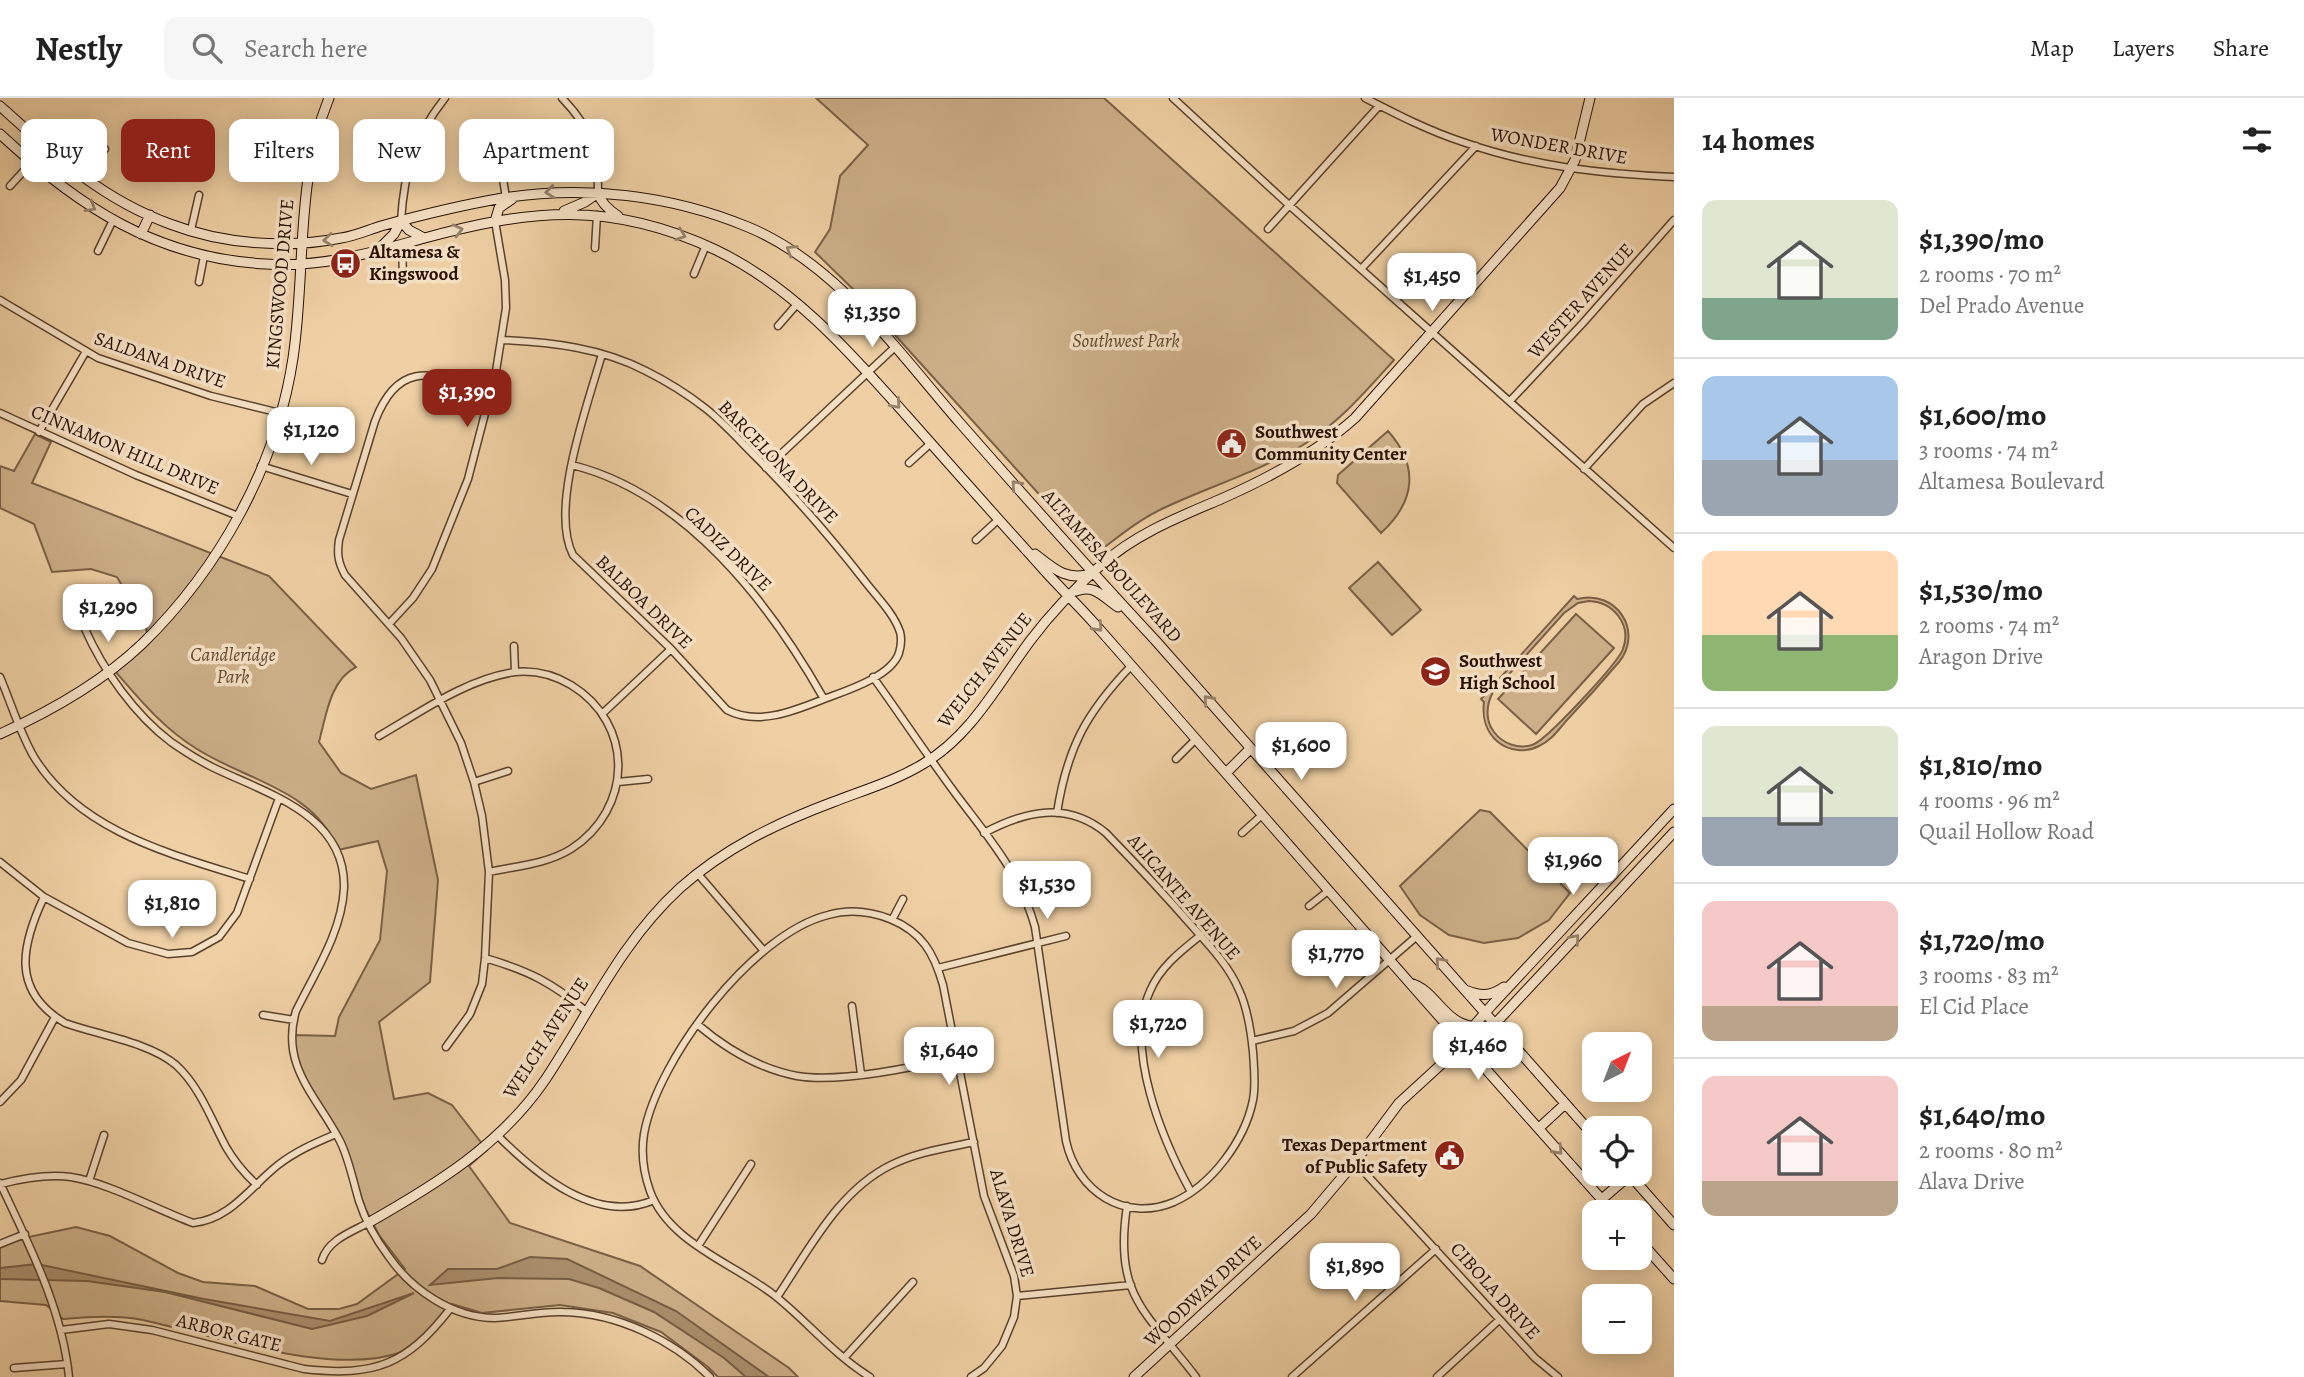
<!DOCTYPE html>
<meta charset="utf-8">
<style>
body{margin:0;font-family:Alegreya,serif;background:#f6f6f6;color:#222;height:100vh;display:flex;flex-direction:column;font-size:26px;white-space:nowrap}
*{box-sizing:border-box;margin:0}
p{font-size:23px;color:#767676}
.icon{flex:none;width:38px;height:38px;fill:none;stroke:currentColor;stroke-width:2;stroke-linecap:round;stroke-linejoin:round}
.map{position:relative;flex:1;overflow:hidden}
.side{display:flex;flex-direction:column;background:#fff;width:630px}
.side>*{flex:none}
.top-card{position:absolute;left:21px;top:21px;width:665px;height:63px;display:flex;gap:14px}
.needle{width:46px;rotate:42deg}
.fabs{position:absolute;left:1582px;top:934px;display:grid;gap:14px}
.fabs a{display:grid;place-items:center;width:70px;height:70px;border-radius:14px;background:#fff;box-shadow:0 4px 18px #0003;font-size:35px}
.price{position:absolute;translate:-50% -60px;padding:0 16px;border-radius:14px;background:#fff;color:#222;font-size:23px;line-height:46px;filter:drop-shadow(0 2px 4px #0008)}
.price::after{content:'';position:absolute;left:50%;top:42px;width:21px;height:16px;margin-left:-10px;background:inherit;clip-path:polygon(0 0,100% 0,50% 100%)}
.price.on{background:#8f2418;color:#fff}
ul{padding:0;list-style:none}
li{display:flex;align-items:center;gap:21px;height:175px;padding:0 28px}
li+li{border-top:2px solid #e0e0e0}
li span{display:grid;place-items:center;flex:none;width:196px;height:140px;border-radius:14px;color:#555}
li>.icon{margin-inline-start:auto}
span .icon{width:84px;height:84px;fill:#fffc;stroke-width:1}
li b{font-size:30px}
h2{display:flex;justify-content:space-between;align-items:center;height:84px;padding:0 28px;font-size:30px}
.chip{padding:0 24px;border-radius:14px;background:#fff;box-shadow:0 4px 18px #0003;font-size:24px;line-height:63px}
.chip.on{background:#8f2418;color:#fff}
header{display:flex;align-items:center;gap:42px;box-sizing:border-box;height:98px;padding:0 35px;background:#fff;border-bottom:2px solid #e0e0e0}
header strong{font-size:33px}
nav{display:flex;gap:38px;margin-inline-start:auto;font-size:24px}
.search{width:490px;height:63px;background:#f6f6f6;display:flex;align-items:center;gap:18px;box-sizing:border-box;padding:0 24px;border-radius:14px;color:#767676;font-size:26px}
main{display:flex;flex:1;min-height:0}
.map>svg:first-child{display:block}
.green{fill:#cdb089;stroke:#7a6046;stroke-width:2;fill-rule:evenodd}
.water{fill:#ab8f6d;stroke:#765d43;stroke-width:2}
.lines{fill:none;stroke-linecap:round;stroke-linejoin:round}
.street-casing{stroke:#59412b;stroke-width:9}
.secondary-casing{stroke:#271103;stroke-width:11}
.street{stroke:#f5e0c4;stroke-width:6}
.secondary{stroke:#f5e0c4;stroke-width:9}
.oneway{stroke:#98836d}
.labels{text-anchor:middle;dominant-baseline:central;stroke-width:7;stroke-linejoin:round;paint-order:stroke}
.street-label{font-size:19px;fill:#271103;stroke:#f5e0c4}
.poi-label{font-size:19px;font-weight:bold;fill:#271103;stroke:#f5e0c4;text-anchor:start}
.park-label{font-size:19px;font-style:italic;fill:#614932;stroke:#f5e0c4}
</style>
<header>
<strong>Nestly</strong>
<div class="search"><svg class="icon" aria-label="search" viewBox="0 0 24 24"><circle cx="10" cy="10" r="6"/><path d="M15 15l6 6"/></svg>Search here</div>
<nav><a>Map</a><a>Layers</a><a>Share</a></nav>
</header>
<main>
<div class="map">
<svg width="1674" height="1279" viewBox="0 0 1674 1279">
<rect width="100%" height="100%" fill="#efd0a4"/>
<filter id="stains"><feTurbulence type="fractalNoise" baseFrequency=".00286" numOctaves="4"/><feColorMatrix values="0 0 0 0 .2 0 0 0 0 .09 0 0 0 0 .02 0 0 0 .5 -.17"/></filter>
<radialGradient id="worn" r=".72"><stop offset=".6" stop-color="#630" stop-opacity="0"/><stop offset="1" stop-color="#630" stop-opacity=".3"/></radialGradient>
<path class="green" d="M816 0H1104L1394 262C1366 293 1339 325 1303 347 1260 373 1211 388 1166 409 1139 421 1117 440 1094 457L857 195 815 154 830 131 840 78 868 47Z
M1388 333C1419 368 1416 403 1381 435L1337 385 1338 377Z
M35 336 51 344 32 385 269 478 356 569C330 582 326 618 319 644L341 675 371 691 416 677 438 782 430 884 379 924 394 1001 428 995 452 1007 487 1052 469 1068 510 1125 640 1168 789 1270 798 1279H718L708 1269 661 1234 613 1215 560 1207 482 1215 452 1206C437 1223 423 1243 402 1254 333 1279 216 1238 143 1222 116 1217 90 1219 63 1221L46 1207 0 1203V1145L76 1129 110 1138 178 1175 203 1184 255 1188 308 1211H339L357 1206 405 1171 379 1137 365 1110 340 1038 301 975 293 937 335 938 339 919 380 842 387 773 378 743 338 752C314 691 247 683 197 651 164 631 140 602 115 573L148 543 146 529 117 479 91 471 52 474 34 426 0 410V368L14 373Z
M1378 464 1421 512 1392 537 1349 490Z
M1574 498 1577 501C1616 491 1644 533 1619 564 1602 584 1585 603 1567 622 1559 631 1551 643 1539 648 1526 655 1509 653 1498 644 1486 634 1482 619 1484 604L1481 601ZM1589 503C1613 504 1632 526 1623 551 1618 565 1546 643 1532 647 1518 651 1503 646 1494 634 1485 622 1486 607 1493 594L1564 515 1578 505Z
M1576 516 1614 550 1536 636 1498 601Z
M1480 712 1490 714 1570 795 1549 822 1518 840 1484 845 1449 837 1420 817 1400 788Z"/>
<path class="water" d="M530 1159 567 1161 676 1213 769 1279H746L724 1260 654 1214 599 1190 569 1181 498 1180 430 1187 448 1171H497Z
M37 1166 204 1201 330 1223 414 1195 367 1218 312 1231 165 1194 87 1183 0 1181V1170Z"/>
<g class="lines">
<defs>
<path id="street" d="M562 0C592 31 598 53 598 95
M1173 0 1289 107 1674 450
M1365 0C1396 16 1429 33 1463 44 1530 68 1603 76 1674 79
M502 75 506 100
M82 79 105 51
M10 88 31 65
M401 123C404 74 414 39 445 0
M1268 131 1379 8
M191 132 199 97
M402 146 403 180
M595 150 597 117
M98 153 113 122
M1362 170 1476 48
M694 176 706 147
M199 184 204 158
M0 202 98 260 211 298 280 315
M778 228 798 205
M502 242C551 244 602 250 646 273 666 283 687 296 705 310 723 324 739 342 755 358 795 398 832 441 867 486 878 500 894 516 900 534 902 541 901 548 899 555 891 579 845 593 824 601 794 613 758 628 727 612L671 551 573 457C549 410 588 306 602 256
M1510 303 1583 225 1674 122
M0 315 136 377 238 418
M39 334 85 255
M909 365 931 345
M572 367C685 395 769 504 824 601
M261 368 352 396
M766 370 895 249
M1584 371 1643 306 1674 285
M976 442 999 421
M389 526 413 500 432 471 468 381 496 273 506 210 505 182 495 123
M85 531C103 572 135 617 171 644 184 653 198 662 212 669 265 695 346 716 344 790 342 834 315 874 296 913 280 968 316 997 340 1043 349 1061 353 1083 359 1103 365 1122 377 1143 389 1159 412 1192 453 1220 495 1220 518 1219 540 1213 563 1214 617 1215 673 1242 710 1279
M0 579C11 605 20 635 34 659 80 734 171 756 250 781
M873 579C901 618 927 657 955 695 988 739 1020 775 1035 829L1066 1043C1077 1093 1124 1125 1174 1104 1212 1087 1245 1042 1253 1002 1256 986 1254 970 1253 954 1251 934 1248 911 1239 892 1229 868 1209 847 1192 828 1164 796 1135 765 1106 735 1067 703 1025 713 984 735
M602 616 671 551
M379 638C421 614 466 581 515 574L514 548
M1176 661 1196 641
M474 684 508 673
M618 684 648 681
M1057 715C1067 650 1086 615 1131 568
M1242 735 1262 717
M0 764 44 799 128 845 168 856 192 854 219 839 237 815 279 700
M489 774C516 768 547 766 571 751 633 711 635 626 571 587 554 577 535 572 515 574
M698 776 764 853
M44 799C21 848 11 893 65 925 98 937 149 944 176 967 200 989 211 1021 226 1049 234 1063 245 1076 257 1087
M1309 808 1328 793
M892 822 903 801
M485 860C529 873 551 884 586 913
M938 870 1066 838
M852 908 861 976
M263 917 294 922
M697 926C725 950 760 971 797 978 839 985 915 969 957 959
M1252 943 1294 933 1328 915 1417 838
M446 949 470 916 482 886 485 860 489 774 482 718 474 684 461 645 430 582 401 540 345 477C338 464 337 456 339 442L375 323C400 257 437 278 491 293
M0 1004 21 982 55 919
M497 1037C537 1077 596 1127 654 1102
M1355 1064 1535 1260 1558 1279
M89 1083 104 1037
M0 1085C29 1147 62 1210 69 1279
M1 1086C24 1080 47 1076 71 1079 109 1085 155 1111 193 1125 231 1121 250 1089 278 1067 296 1053 315 1045 336 1036
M1191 1094C1163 1043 1124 951 1150 893 1160 869 1181 853 1201 837
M1127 1108C1113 1199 1147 1214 1196 1279
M0 1146 25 1136
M698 1148 751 1066
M322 1162C328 1142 351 1134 368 1125
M1017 1198 1131 1187
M777 1199C809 1152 838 1093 891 1067 917 1054 946 1050 974 1044
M61 1232 109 1226 152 1232 304 1271C376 1279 407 1266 450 1211
M844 1260 913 1184
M14 1270 67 1266
M870 1279C834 1257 807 1223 774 1197 733 1165 669 1145 650 1093 644 1076 641 1055 644 1036 657 962 752 836 828 817 849 811 869 813 890 821 922 834 934 855 943 887L984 1098 1014 1178 1017 1198 1014 1219 1002 1248 984 1270 971 1279
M1292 1279 1436 1151
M1437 1279 1499 1222"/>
<path id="secondary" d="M0 8C53 56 101 101 170 126 222 146 286 151 341 140 355 138 368 132 381 128 421 117 462 107 503 100 584 87 671 97 748 129 836 165 899 255 960 325 1024 398 1089 471 1155 542L1594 1038
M0 36C79 109 156 160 266 166 319 170 371 155 421 141 530 111 610 102 716 152 793 189 849 253 905 316 951 368 997 420 1044 472 1063 493 1083 512 1101 533 1272 727 1441 923 1614 1115
M564 113 585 104 598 95C601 105 609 112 618 118
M495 123 499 110 512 101
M141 136 150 117
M379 151 394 136 401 123 409 132 424 140
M1035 456C1054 471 1066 483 1091 476
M1076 493C1095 486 1103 499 1118 509
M0 636C51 613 101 585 142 546 219 471 277 367 293 260 306 173 295 83 329 0
M1226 675 1250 651
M1410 885C1437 892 1443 927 1477 929
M1465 892C1480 898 1490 899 1504 889
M1479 937 1499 942 1514 957
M1465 947 1471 931 1492 907 1674 711
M1539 1030 1565 1006
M1629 1076 1674 1127
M1602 1101 1630 1077
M368 1125C435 1087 501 1047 545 982 589 916 620 845 680 790 725 750 777 725 833 704 864 692 895 683 923 666 971 638 998 586 1030 543 1051 515 1075 490 1101 467 1135 436 1179 419 1221 401 1269 380 1316 355 1355 320L1560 90 1575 62 1590 0
M1640 1143 1674 1181
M1134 1279 1311 1116 1355 1064 1399 1005 1458 951 1479 940 1494 927 1674 734"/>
</defs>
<use href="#street" class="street-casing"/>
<use href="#secondary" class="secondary-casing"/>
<use href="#street" class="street"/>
<use href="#secondary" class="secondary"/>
</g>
<defs><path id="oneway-chevron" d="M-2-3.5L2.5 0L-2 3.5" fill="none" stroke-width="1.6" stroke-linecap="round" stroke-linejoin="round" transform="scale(1.75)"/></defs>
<g class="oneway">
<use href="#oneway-chevron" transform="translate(550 94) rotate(173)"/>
<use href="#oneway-chevron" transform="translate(91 109) rotate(30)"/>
<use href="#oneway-chevron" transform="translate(458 132) rotate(-14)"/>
<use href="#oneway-chevron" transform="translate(681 137) rotate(20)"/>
<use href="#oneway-chevron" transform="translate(328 142) rotate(174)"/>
<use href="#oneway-chevron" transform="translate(791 152) rotate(-148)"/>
<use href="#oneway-chevron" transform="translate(896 306) rotate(49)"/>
<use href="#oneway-chevron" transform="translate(1016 387) rotate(-132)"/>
<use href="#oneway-chevron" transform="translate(1098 529) rotate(48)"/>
<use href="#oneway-chevron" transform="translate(1208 602) rotate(-132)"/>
<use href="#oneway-chevron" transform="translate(1575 841) rotate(-49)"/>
<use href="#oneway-chevron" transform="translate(1440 864) rotate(-131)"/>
<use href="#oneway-chevron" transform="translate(1558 1052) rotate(48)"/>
</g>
<defs>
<symbol id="bus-disc" viewBox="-11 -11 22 22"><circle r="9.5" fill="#8f2418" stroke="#f5e0c4"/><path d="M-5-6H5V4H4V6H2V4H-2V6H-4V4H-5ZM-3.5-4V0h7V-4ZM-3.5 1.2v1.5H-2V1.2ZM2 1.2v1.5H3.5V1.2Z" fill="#fff"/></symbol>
<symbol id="civic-disc" viewBox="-11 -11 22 22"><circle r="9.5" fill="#8f2418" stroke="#f5e0c4"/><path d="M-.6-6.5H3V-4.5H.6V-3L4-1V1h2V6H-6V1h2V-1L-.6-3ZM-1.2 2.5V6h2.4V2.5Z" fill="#fff"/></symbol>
<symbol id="school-disc" viewBox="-11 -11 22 22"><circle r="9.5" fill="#8f2418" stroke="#f5e0c4"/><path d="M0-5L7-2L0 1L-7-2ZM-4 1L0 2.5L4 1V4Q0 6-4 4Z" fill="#fff"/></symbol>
</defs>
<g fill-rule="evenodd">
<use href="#bus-disc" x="328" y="148" width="35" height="35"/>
<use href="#civic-disc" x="1214" y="328" width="35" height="35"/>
<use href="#school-disc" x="1418" y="556" width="35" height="35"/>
<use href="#civic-disc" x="1432" y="1040" width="35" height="35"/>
</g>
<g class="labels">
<g class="street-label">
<text transform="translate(1559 48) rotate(10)">WONDER DRIVE</text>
<text transform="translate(280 186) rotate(-85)">KINGSWOOD DRIVE</text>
<text transform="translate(1581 203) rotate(-48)">WESTER AVENUE</text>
<text transform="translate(160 262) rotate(19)">SALDANA DRIVE</text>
<text transform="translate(125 352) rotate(23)">CINNAMON HILL DRIVE</text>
<text transform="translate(778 364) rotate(46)">BARCELONA DRIVE</text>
<text transform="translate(728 451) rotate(44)">CADIZ DRIVE</text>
<text transform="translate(1112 468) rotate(48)">ALTAMESA BOULEVARD</text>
<text transform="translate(644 504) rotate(44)">BALBOA DRIVE</text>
<text transform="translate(985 572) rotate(-52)">WELCH AVENUE</text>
<text transform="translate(1184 799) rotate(49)">ALICANTE AVENUE</text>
<text transform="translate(546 940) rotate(-57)">WELCH AVENUE</text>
<text transform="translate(1012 1125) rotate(73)">ALAVA DRIVE</text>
<text transform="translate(1203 1193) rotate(-43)">WOODWAY DRIVE</text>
<text transform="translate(1495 1193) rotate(48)">CIBOLA DRIVE</text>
<text transform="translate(229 1235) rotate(14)">ARBOR GATE</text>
</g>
<g class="poi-label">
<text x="369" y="154">Altamesa &amp;<tspan x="369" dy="22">Kingswood</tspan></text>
<text x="1255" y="334">Southwest<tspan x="1255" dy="22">Community Center</tspan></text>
<text x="1459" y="563">Southwest<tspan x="1459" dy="22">High School</tspan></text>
<text x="1427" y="1047" text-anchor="end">Texas Department<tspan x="1427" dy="22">of Public Safety</tspan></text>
</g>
<g class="park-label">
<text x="1126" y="243">Southwest Park</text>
<text x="233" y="557">Candleridge<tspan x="233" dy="22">Park</tspan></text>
</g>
</g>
<rect width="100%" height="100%" filter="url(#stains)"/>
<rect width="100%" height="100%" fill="url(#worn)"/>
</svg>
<div class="fabs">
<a><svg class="needle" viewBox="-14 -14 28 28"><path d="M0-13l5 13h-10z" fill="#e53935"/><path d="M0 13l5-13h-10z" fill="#767676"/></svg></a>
<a><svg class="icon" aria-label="locate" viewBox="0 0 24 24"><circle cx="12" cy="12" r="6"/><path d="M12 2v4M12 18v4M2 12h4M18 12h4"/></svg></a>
<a>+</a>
<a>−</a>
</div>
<b class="price" style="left:1432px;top:215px">$1,450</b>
<b class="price" style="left:872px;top:251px">$1,350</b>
<b class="price on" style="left:467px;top:331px">$1,390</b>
<b class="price" style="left:311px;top:369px">$1,120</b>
<b class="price" style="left:108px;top:546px">$1,290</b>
<b class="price" style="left:1301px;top:684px">$1,600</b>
<b class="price" style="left:1573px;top:799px">$1,960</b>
<b class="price" style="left:1047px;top:823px">$1,530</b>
<b class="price" style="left:172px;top:842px">$1,810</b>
<b class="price" style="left:1336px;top:892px">$1,770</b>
<b class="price" style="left:1158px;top:962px">$1,720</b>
<b class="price" style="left:1478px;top:984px">$1,460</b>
<b class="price" style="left:949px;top:989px">$1,640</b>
<b class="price" style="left:1355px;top:1205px">$1,890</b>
<div class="top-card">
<a class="chip">Buy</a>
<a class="chip on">Rent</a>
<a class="chip">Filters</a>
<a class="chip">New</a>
<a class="chip">Apartment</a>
</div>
</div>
<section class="side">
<h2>14 homes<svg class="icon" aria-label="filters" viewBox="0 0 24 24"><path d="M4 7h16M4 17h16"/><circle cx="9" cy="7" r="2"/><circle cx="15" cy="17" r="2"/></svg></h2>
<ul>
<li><span style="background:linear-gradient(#dfe7d0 70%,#7fa58c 0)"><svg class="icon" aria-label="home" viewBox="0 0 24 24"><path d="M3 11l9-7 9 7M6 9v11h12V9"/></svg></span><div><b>$1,390/mo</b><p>2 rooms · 70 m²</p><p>Del Prado Avenue</p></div></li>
<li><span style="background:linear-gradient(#a9c7e8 60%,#9aa5b1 0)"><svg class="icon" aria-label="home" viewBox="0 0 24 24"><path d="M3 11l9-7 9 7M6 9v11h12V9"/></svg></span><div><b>$1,600/mo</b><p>3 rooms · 74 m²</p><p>Altamesa Boulevard</p></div></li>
<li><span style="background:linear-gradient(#ffd9b3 60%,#8fb573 0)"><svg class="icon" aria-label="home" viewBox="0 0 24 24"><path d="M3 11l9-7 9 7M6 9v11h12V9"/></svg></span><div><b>$1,530/mo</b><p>2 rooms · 74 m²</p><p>Aragon Drive</p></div></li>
<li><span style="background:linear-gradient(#dfe7d0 65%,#9aa5b1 0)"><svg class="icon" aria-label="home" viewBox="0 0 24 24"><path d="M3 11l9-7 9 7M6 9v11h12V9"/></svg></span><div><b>$1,810/mo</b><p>4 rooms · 96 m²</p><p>Quail Hollow Road</p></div></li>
<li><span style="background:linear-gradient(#f6c9c9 75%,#b9a48a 0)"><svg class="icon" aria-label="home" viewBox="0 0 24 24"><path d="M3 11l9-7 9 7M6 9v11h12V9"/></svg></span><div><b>$1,720/mo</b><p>3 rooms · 83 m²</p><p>El Cid Place</p></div></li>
<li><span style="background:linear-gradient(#f6c9c9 75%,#b9a48a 0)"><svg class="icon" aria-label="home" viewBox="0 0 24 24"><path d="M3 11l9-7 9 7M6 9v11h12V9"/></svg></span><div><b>$1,640/mo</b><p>2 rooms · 80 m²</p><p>Alava Drive</p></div></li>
</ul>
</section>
</main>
